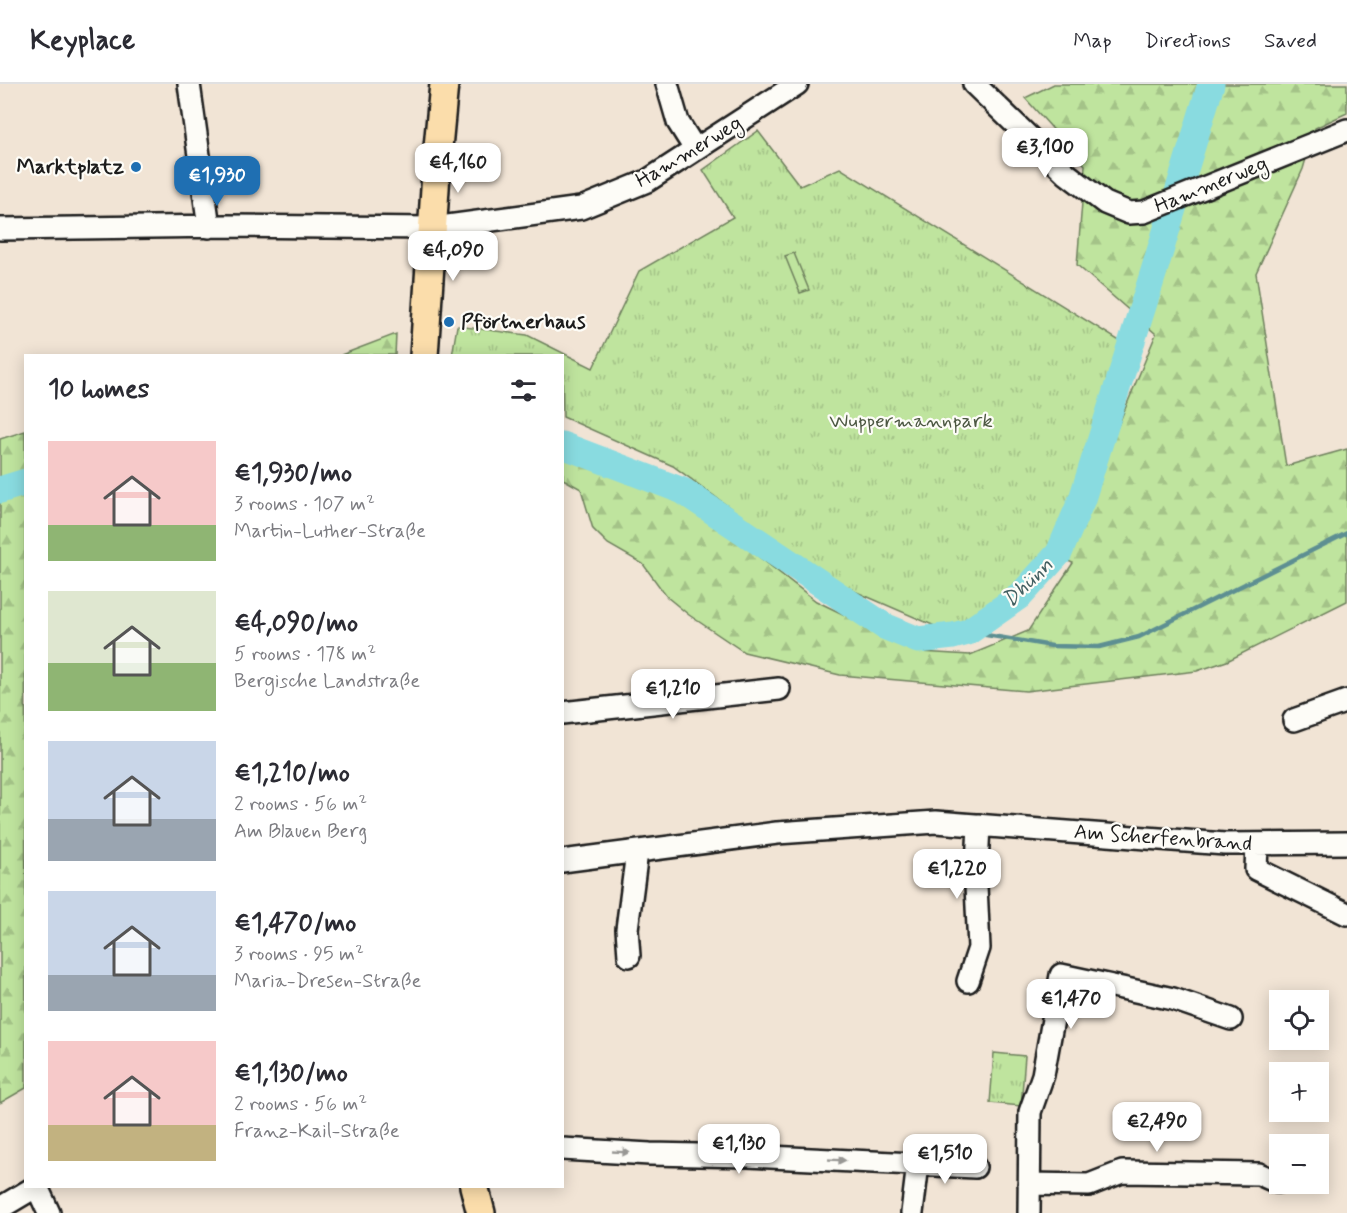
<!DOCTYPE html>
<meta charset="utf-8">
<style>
body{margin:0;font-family:Mynerve,sans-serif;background:#f7f7f7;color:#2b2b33;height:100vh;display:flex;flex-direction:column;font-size:22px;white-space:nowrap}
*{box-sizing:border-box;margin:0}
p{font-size:20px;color:#7c7c81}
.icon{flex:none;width:33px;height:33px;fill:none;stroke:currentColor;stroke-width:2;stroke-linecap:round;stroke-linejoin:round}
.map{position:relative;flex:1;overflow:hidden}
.side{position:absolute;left:24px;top:270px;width:540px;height:834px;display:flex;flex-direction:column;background:#fff;border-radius:0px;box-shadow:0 3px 15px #0003}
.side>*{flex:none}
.fabs{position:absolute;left:1269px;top:906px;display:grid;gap:12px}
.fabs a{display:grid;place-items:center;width:60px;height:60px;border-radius:0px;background:#fff;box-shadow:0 3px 15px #0003;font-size:30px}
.price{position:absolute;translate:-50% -51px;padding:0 14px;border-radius:12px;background:#fff;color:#222;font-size:20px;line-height:39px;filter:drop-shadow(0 2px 3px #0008)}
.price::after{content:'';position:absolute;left:50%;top:36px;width:18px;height:14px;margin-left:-9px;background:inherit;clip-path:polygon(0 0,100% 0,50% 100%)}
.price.on{background:#1f6fb2;color:#fff}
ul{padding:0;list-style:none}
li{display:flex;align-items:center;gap:18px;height:150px;padding:0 24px}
li span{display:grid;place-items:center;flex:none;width:168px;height:120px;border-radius:0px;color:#555}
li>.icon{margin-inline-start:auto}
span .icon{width:72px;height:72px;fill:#fffc;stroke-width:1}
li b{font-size:26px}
h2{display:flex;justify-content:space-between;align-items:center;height:72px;padding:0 24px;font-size:26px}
header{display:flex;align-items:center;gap:36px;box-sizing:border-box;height:84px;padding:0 30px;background:#fff;border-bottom:2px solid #e1e1e2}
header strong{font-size:28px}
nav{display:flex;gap:33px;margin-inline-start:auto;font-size:21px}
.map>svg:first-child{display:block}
.forest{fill:url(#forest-firs);stroke:#6e805d;stroke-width:1.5}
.park{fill:url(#park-tufts);stroke:#6e805d;stroke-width:1.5}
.pitch{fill:#bfe49e;stroke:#6e805d;stroke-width:1.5}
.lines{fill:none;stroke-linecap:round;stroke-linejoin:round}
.stream{stroke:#5d8f92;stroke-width:4.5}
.river{stroke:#89dbe0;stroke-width:27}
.minor-casing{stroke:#1c1c1c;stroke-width:26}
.major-casing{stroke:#1c1c1c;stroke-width:32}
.minor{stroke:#fdfcf7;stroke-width:21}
.major{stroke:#fbddab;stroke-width:27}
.oneway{fill:#989794}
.poi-dot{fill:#1f6fb2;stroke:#fdfcf7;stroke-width:2}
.labels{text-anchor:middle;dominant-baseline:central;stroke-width:4.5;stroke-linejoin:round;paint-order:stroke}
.street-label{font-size:21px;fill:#1c1c1c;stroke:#fdfcf7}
.poi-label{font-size:21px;font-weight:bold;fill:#1c1c1c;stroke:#fdfcf7;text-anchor:end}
.park-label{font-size:21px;fill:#4d5843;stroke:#fdfcf7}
.water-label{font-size:22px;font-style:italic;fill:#425f61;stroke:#fdfcf7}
</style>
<header>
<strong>Keyplace</strong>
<nav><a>Map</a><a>Directions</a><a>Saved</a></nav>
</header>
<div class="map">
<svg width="1347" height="1129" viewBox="0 0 1347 1129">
<defs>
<pattern id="forest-firs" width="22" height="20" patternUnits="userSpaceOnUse" patternTransform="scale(1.5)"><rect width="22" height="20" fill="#bfe49e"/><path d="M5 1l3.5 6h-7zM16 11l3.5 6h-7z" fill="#a4c388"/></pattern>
<pattern id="park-tufts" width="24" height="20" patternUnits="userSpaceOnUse" patternTransform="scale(1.5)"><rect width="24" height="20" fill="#bfe49e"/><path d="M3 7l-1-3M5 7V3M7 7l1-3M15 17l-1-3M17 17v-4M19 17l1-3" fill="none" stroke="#a4c388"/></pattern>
</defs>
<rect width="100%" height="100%" fill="#f1e4d5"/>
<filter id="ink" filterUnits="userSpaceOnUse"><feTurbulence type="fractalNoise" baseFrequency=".0167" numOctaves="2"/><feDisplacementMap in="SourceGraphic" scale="12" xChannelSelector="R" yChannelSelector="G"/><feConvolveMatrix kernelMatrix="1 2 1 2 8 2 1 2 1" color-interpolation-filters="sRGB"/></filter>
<g filter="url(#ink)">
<path class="forest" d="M1054 0H1347V29L1315 44 1303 85 1256 189 1286 382 1347 365V517L1227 577 1197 587 1026 607 840 591 744 568 689 531 667 513 643 480 608 460 593 445 581 405 563 395V360L587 368 654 396 710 435 816 517 921 568 970 571 1028 547 1073 479 1063 475 1156 250 1077 181 1085 81 1025 14Z
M396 250 395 271H341Z
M25 347 26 1004 0 1019V355Z"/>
<path class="park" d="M758 47 800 102 840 84 1131 264 1075 424 1032 506 944 546 829 496 673 382 563 333 562 272H452L457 242 527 251 593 284 639 187 733 133 703 86Z
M994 969 1025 972 1021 1022 990 1019Z"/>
<path class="pitch" d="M794 169 809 206 800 209 785 172Z"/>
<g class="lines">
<path class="stream" d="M968 548 1052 562 1099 563 1139 553 1347 449"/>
<path class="river" d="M562 361 683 407 884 542 918 556 953 552 968 548 1021 511 1059 469 1082 415 1154 187 1211 0
M0 406 26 398"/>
<defs>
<path id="minor" d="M189 0 209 143
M667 0 678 38 695 65
M974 0 1067 90 1105 119 1129 129 1144 128 1347 46
M0 145 226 142 433 144 581 124 647 97 797 0
M562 629 779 605
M1294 636 1347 617
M1257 761 1256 785 1347 830
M562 777 777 749 936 738 1225 760 1347 759
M629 872 627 845 637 768
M968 897 979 864 976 802 979 741
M562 1065 650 1070 748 1072 975 1083
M1029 1100 1089 1101 1122 1088 1259 1090 1277 1098
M37 1103 49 1129
M0 1124 37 1102
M912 1129 918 1080
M1029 1129 1030 1028 1043 991 1061 891 1173 915 1231 935"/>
<path id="major" d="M424 272 437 74 444 0
M474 1102 481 1129"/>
</defs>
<use href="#minor" class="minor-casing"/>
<use href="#major" class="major-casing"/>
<use href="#minor" class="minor"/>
<use href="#major" class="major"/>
</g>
<defs><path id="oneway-solid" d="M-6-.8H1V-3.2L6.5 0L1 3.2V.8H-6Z" transform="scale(1.5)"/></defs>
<g class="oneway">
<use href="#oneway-solid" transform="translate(621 1068) rotate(3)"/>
<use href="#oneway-solid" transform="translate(837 1076) rotate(3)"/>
</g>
</g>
<g class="poi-dot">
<circle cx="136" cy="83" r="6"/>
<circle cx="449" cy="238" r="6"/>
</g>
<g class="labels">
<g class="street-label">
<text transform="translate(689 68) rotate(-31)">Hammerweg</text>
<text transform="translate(1211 101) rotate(-22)">Hammerweg</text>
<text transform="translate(1163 754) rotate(4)">Am Scherfenbrand</text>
</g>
<g class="poi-label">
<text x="124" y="83">Marktplatz</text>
<text x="461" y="238" text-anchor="start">Pförtnerhaus</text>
</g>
<g class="park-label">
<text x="911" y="337">Wuppermannpark</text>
</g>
<g class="water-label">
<text transform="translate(1028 499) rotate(-44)">Dhünn</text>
</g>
</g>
</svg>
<div class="fabs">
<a><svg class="icon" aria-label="locate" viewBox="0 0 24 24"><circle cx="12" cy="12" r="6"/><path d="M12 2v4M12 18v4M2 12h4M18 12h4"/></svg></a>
<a>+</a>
<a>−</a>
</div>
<b class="price" style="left:1045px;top:95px">€3,100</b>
<b class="price" style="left:458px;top:110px">€4,160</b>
<b class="price on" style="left:217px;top:123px">€1,930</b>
<b class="price" style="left:453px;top:198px">€4,090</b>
<b class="price" style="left:673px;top:636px">€1,210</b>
<b class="price" style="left:957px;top:816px">€1,220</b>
<b class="price" style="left:1071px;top:946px">€1,470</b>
<b class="price" style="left:1157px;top:1069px">€2,490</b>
<b class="price" style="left:739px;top:1091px">€1,130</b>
<b class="price" style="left:945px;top:1101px">€1,510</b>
<section class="side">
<h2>10 homes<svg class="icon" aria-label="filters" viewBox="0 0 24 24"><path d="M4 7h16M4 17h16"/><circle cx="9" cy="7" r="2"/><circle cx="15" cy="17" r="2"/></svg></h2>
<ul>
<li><span style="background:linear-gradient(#f6c9c9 70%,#8fb573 0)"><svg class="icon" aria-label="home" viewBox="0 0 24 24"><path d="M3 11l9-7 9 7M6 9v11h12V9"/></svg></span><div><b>€1,930/mo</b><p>3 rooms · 107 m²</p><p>Martin-Luther-Straße</p></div></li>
<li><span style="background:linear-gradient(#dfe7d0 60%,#8fb573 0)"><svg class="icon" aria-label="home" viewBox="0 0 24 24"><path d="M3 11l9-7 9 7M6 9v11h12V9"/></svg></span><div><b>€4,090/mo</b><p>5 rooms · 178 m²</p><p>Bergische Landstraße</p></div></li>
<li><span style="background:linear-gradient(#c9d6e8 65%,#9aa5b1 0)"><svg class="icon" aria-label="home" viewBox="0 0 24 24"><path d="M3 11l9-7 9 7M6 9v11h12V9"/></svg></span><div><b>€1,210/mo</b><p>2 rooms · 56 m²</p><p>Am Blauen Berg</p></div></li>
<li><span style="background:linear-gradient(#c9d6e8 70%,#9aa5b1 0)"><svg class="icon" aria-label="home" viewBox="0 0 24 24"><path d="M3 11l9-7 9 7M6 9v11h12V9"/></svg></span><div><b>€1,470/mo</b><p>3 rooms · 95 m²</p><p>Maria-Dresen-Straße</p></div></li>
<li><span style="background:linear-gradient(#f6c9c9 70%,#c2b280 0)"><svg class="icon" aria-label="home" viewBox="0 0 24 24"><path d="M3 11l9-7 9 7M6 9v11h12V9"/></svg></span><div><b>€1,130/mo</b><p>2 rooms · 56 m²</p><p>Franz-Kail-Straße</p></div></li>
</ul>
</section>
</div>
